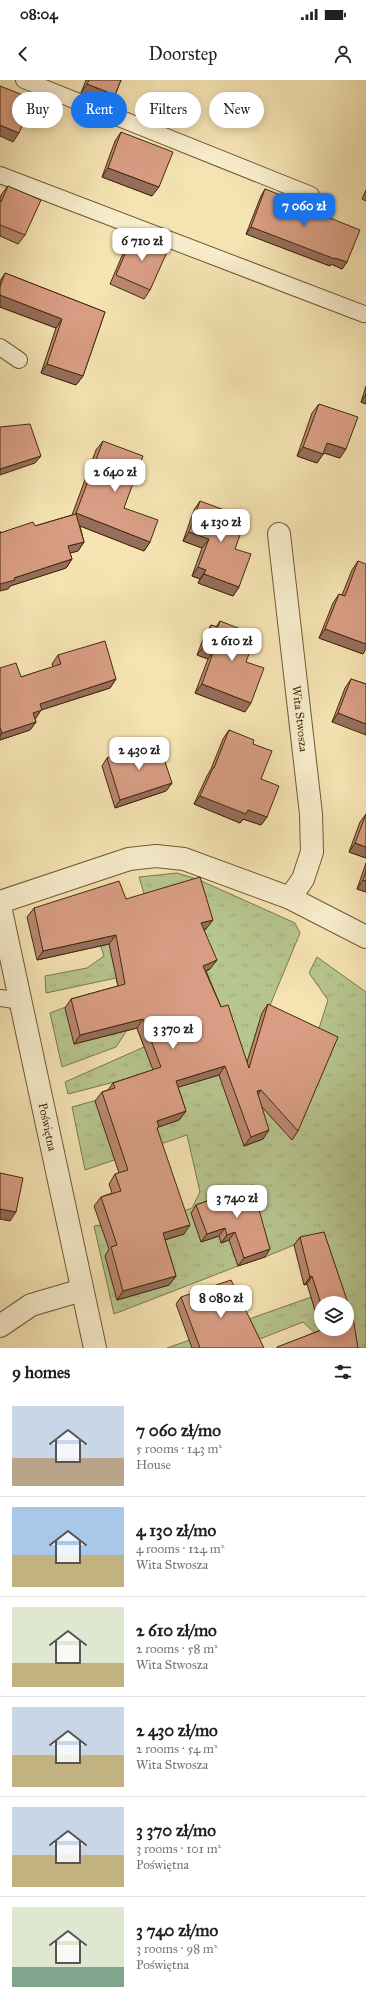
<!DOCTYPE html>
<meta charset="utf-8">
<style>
body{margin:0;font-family:"IM FELL Great Primer",serif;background:#f2f2f2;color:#202124;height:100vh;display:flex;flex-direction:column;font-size:15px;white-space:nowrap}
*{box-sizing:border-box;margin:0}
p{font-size:13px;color:#757577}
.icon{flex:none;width:22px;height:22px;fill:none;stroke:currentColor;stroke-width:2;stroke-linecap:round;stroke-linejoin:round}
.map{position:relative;height:1268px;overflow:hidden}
.details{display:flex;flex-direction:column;background:#fff;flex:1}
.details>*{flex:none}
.guide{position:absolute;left:12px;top:12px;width:342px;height:36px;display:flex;gap:8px}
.controls{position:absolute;left:314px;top:1216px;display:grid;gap:8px}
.controls a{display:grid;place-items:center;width:40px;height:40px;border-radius:50%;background:#fff;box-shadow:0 2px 10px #0003;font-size:20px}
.price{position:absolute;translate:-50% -34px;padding:0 9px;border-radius:8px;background:#fff;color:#222;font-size:13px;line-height:26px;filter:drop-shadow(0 1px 2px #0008)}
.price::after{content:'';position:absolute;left:50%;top:24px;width:12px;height:9px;margin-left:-6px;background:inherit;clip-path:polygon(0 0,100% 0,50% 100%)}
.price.active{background:#1a73e8;color:#fff}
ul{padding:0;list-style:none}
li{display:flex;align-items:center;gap:12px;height:100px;padding:0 12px}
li+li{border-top:1px solid #e0e0e0}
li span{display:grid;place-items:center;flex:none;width:112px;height:80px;border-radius:0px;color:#555}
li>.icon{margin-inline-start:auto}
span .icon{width:48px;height:48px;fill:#fffc;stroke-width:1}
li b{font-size:17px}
h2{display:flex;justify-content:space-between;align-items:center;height:48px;padding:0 12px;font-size:17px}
.chip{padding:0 14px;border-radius:18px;background:#fff;box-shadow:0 2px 10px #0003;font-size:14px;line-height:36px}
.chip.active{background:#1a73e8;color:#fff}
.status{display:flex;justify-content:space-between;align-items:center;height:28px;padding:0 20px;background:#fff;direction:ltr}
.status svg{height:11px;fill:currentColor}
header{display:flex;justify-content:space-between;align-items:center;height:52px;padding:0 12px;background:#fff;font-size:18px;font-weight:600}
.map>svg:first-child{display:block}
.grass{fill:url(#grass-tufts);stroke:#7d784c;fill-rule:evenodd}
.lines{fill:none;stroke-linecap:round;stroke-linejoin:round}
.lane-casing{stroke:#705a32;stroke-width:18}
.street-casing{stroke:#705a32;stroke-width:24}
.lane{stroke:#f8edcd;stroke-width:16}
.street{stroke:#f8edcd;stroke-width:22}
.wall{fill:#ba8772;stroke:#432c08;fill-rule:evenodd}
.shaded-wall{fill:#976e5c;stroke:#432c08}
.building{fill:#d89d84;stroke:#432c08}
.labels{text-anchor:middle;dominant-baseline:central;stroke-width:4;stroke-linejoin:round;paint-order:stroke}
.street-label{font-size:12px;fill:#432c08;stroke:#f8edcd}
</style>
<div class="status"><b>08:04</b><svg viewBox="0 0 49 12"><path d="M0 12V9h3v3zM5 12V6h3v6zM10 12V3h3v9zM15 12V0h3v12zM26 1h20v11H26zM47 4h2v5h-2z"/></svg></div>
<header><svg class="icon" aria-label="back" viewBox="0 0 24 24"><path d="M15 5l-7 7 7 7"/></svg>Doorstep<svg class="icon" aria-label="person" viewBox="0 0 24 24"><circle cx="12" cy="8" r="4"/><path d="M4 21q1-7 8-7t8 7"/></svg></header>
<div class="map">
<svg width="366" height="1268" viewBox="0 0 366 1268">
<defs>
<pattern id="grass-tufts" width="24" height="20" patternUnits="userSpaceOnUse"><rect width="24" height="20" fill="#b7c58f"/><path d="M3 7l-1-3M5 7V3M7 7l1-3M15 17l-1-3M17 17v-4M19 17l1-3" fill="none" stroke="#9fa97a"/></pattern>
</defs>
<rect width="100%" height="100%" fill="#f5e3b2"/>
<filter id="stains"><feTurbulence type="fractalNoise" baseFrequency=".005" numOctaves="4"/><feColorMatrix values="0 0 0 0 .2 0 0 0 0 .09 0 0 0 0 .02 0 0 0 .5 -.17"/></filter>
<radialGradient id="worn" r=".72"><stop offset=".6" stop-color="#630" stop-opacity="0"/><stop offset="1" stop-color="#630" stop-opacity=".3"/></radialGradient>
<path class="grass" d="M177 793 197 799 295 843 300 853 266 935 316 958 328 920 309 893 317 877 366 912V1268H317L316 1254 303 1242 237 1268H167L334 1209 294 1165 265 1177 233 1170 238 1186 114 1234 94 1146 169 1136 192 1128 200 1112 187 1055 85 1090 72 1027 108 1017 196 981 68 1014 65 1002 144 967 136 946 131 944 116 967 62 987 50 933 118 907 116 898 46 913 45 896 87 888 104 876 92 840 146 820 139 797ZM321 1223H347V1249H321Z"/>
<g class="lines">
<defs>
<path id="lane" d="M24 0 311 115
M0 95 364 234
M0 267 19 280
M0 918 21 921"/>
<g id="street">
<path id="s1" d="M279 454 311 734 312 772 303 799 290 818"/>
<path d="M0 822 129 779 156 776 184 779 290 818 366 857"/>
<path id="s2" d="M0 826 95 1268"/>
<path d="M0 1246 31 1225 82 1210"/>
</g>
</defs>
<use href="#lane" class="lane-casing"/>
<use href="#street" class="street-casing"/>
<use href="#lane" class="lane"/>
<use href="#street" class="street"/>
</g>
<path class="wall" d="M86 0H121L115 15 109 24 81 13Z
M121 52 152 116 102 97 115 61Z
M8 106 25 155 18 164 0 156V118L1 115Z
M265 109 295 124 347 182 342 189 331 184 330 186 246 154 261 116Z
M366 110V121L362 119Z
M133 155 150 210 144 219 110 204 127 164Z
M5 193 105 232 83 296 76 305 41 293 56 248 0 227V201Z
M366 306V324L361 322Z
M319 324 340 378 324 373 317 383 297 376 312 333Z
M103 361 124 428 150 462 144 471 80 446 84 462 78 471 70 473 72 479 66 488 10 506 8 509 0 453 35 446 72 435 96 370Z
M200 421 235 469 239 507 233 516 198 503 200 499 192 496 202 468 183 461 194 430Z
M358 481 363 574 319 558 333 523 339 514 342 515 352 490Z
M220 541 246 582 245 632 195 613 208 579 197 575 205 554 211 545 216 547Z
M58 575 116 599 110 608 41 630 35 639 36 642 30 650 0 660V588L21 597 53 587 52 584Z
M351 599 366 604 332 642 345 608Z
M229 650 253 664 261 699 267 737 261 745 243 739 240 743 194 724 207 696 211 689 223 659Z
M107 678 172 703 166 711 115 728 102 686Z
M366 734V778L349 772 360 742Z
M366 783V812L357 809Z
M126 819 206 849 204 850 210 889 206 891 221 927 247 982 262 933 268 924 298 1051 292 1060 261 1026 263 1059 244 1066 219 995 178 1007 186 1031 179 1040 158 1047 157 1049 184 1154 165 1160 176 1196 169 1205 117 1220 105 1176 109 1169 94 1126 101 1117 112 1113 109 1104 115 1094 119 1093 95 1021 102 1012 108 1010 113 1003 153 990 137 948 74 964 65 928 71 919 118 906 109 864 37 880 27 837 34 828Z
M252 1105 265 1177 238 1186 229 1160 221 1163 219 1156 201 1162 191 1133 196 1125Z
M300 1157 358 1268H277L321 1250 307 1204 304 1205 294 1165ZM321 1223 347 1249H321Z
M181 1217 264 1268H192L176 1224Z"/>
<path class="shaded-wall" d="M87 4 115 15 109 24 81 13Z
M0 45 19 53 13 62 0 56Z
M108 88 159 107 152 116 102 97Z
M251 147 347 182 342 189 331 184 330 186 246 154Z
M0 215 62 239 56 248 0 227Z
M47 284 83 296 76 305 41 293Z
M366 314V324L361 322Z
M327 363 346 369 340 378 321 372Z
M303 367 323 374 317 383 297 376Z
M41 376 35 383 0 395V389Z
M76 433 150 462 144 471 70 442Z
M189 452 209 459 202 468 183 461Z
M84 462 78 471 62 475 68 466Z
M72 479 66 488 10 506 8 509 0 511V504L14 498Z
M198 487 206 490 200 499 192 496Z
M204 494 239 507 233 516 198 503Z
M325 549 366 564V569L363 574 319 558Z
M204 566 214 570 208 579 197 575Z
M116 599 110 608 41 630 36 638 27 641 40 624Z
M202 604 251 623 245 632 195 613Z
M338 633 366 644V655L332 642Z
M36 642 30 650 0 660V656L2 653Z
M172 703 166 711 115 728 120 720Z
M200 716 248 730 267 737 261 745 243 739 240 743 194 724Z
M355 763 366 767V778L349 772Z
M363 800 366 801V812L357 809Z
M213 840 206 849 195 852 201 843Z
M116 855 109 864 37 880 43 871Z
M217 880 210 889 197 895 203 886Z
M143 939 137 948 74 964 80 955Z
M225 986 219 995 169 1010 176 1001Z
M261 1010 255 1019 257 1011Z
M186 1031 179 1040 150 1050 157 1041Z
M269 1050 263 1059 244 1066 251 1057Z
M0 1129 16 1132 10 1141 0 1139Z
M190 1145 184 1154 157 1162 163 1153Z
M225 1148 219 1156 201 1162 207 1154Z
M235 1152 229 1160 221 1163 227 1155Z
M270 1169 265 1177 238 1186 244 1178Z
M176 1196 169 1205 117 1220 123 1211Z
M312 1196 307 1204 304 1205 310 1197Z"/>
<path class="building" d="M89 0H121L115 15 87 4Z
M0 6 33 19 19 53 0 45Z
M121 52 173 72 159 107 108 88Z
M8 106 41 120 25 155 0 145V121L1 122Z
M265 109 296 121 295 124 360 150 347 182 335 178V179L251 147Z
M133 155 168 170 150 210 116 195Z
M5 193 105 232 83 296 47 284 62 239 0 215V207Z
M319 324 358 337 346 369 327 363 323 374 303 367Z
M30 344 41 376 0 389V347Z
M103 361 143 376 124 428 158 440 150 462 76 433Z
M200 421 246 438 235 469 251 474 239 507 204 494 206 490 198 487 209 459 189 452Z
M76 434 84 462 68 466 72 479 14 498 15 500 0 504V451V453L33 442 35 446Z
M358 481 366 484V564L325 549 339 514 345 516Z
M220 541 256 555 246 582 264 588 251 623 202 604 214 570 204 566 211 545 218 547Z
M105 561 116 599 40 624 42 630 33 633 36 642 2 653 0 647V588L16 583 21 597 61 584 58 575Z
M351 599 366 604V644L338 633Z
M229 650 254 660 253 664 272 671 261 699 279 706 267 737 248 730 246 734 200 716 213 688H214Z
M158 661 172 703 120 720 107 678Z
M366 734V767L355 763Z
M366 791V801L363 800Z
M200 797 213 840 201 843 217 880 203 886 221 927 228 925 249 988 268 924 338 957 298 1051 261 1010 257 1011 269 1050 251 1057 225 986 176 1001 186 1031 157 1041 159 1047 157 1048 190 1145 163 1153 176 1196 123 1211 111 1167 117 1165 101 1117 121 1111 115 1094 128 1090 102 1012 115 1008 113 1003 161 987 143 939 80 955 71 919 125 904 116 855 43 871 34 828 119 801 126 819Z
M0 1093 23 1098 16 1132 0 1129Z
M252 1105 270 1169 244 1178 235 1152 227 1155 225 1148 207 1154 196 1125Z
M324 1152 353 1238 358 1268H277V1267L324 1249H347V1223H321V1224L312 1196 310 1197 300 1157Z
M231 1200 264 1268H200L181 1217Z"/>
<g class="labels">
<g class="street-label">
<text stroke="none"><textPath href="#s1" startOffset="186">Wita Stwosza</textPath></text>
<text stroke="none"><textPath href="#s2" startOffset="226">Poświętna</textPath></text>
</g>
</g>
<rect width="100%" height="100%" filter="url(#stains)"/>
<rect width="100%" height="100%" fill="url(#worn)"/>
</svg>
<div class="controls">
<a><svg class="icon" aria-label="layers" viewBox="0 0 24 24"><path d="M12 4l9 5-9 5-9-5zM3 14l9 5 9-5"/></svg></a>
</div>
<b class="price active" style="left:304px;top:147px">7 060 zł</b>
<b class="price" style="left:142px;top:182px">6 710 zł</b>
<b class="price" style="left:115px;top:413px">2 640 zł</b>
<b class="price" style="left:221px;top:463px">4 130 zł</b>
<b class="price" style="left:232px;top:582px">2 610 zł</b>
<b class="price" style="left:139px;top:691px">2 430 zł</b>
<b class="price" style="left:173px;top:970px">3 370 zł</b>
<b class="price" style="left:237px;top:1139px">3 740 zł</b>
<b class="price" style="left:221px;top:1239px">8 080 zł</b>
<div class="guide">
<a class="chip">Buy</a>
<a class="chip active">Rent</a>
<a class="chip">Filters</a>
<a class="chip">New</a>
</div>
</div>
<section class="details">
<h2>9 homes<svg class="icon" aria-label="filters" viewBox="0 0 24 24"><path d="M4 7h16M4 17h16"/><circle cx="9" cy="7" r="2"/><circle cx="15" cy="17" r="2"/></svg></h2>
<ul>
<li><span style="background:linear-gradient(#c9d6e8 65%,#b9a48a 0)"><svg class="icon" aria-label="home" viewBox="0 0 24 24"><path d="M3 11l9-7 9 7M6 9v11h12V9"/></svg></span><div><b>7 060 zł/mo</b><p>5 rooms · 143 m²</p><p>House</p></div></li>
<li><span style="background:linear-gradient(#a9c7e8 60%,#c2b280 0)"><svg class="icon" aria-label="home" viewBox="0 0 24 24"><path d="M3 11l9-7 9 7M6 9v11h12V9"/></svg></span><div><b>4 130 zł/mo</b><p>4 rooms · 124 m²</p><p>Wita Stwosza</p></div></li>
<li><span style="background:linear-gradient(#dfe7d0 70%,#c2b280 0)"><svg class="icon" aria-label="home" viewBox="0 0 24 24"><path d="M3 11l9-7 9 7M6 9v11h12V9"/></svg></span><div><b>2 610 zł/mo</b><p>2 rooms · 58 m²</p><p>Wita Stwosza</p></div></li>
<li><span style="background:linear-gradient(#c9d6e8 60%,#c2b280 0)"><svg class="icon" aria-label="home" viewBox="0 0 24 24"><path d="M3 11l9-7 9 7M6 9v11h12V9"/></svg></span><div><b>2 430 zł/mo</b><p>2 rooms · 54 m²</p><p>Wita Stwosza</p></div></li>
<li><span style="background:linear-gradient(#c9d6e8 60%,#c2b280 0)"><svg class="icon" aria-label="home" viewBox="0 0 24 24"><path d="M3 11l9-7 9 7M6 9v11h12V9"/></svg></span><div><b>3 370 zł/mo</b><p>3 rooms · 101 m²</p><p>Poświętna</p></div></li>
<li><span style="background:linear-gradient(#dfe7d0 75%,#7fa58c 0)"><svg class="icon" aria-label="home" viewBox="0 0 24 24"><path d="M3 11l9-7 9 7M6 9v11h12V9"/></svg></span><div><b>3 740 zł/mo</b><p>3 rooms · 98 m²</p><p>Poświętna</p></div></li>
</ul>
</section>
